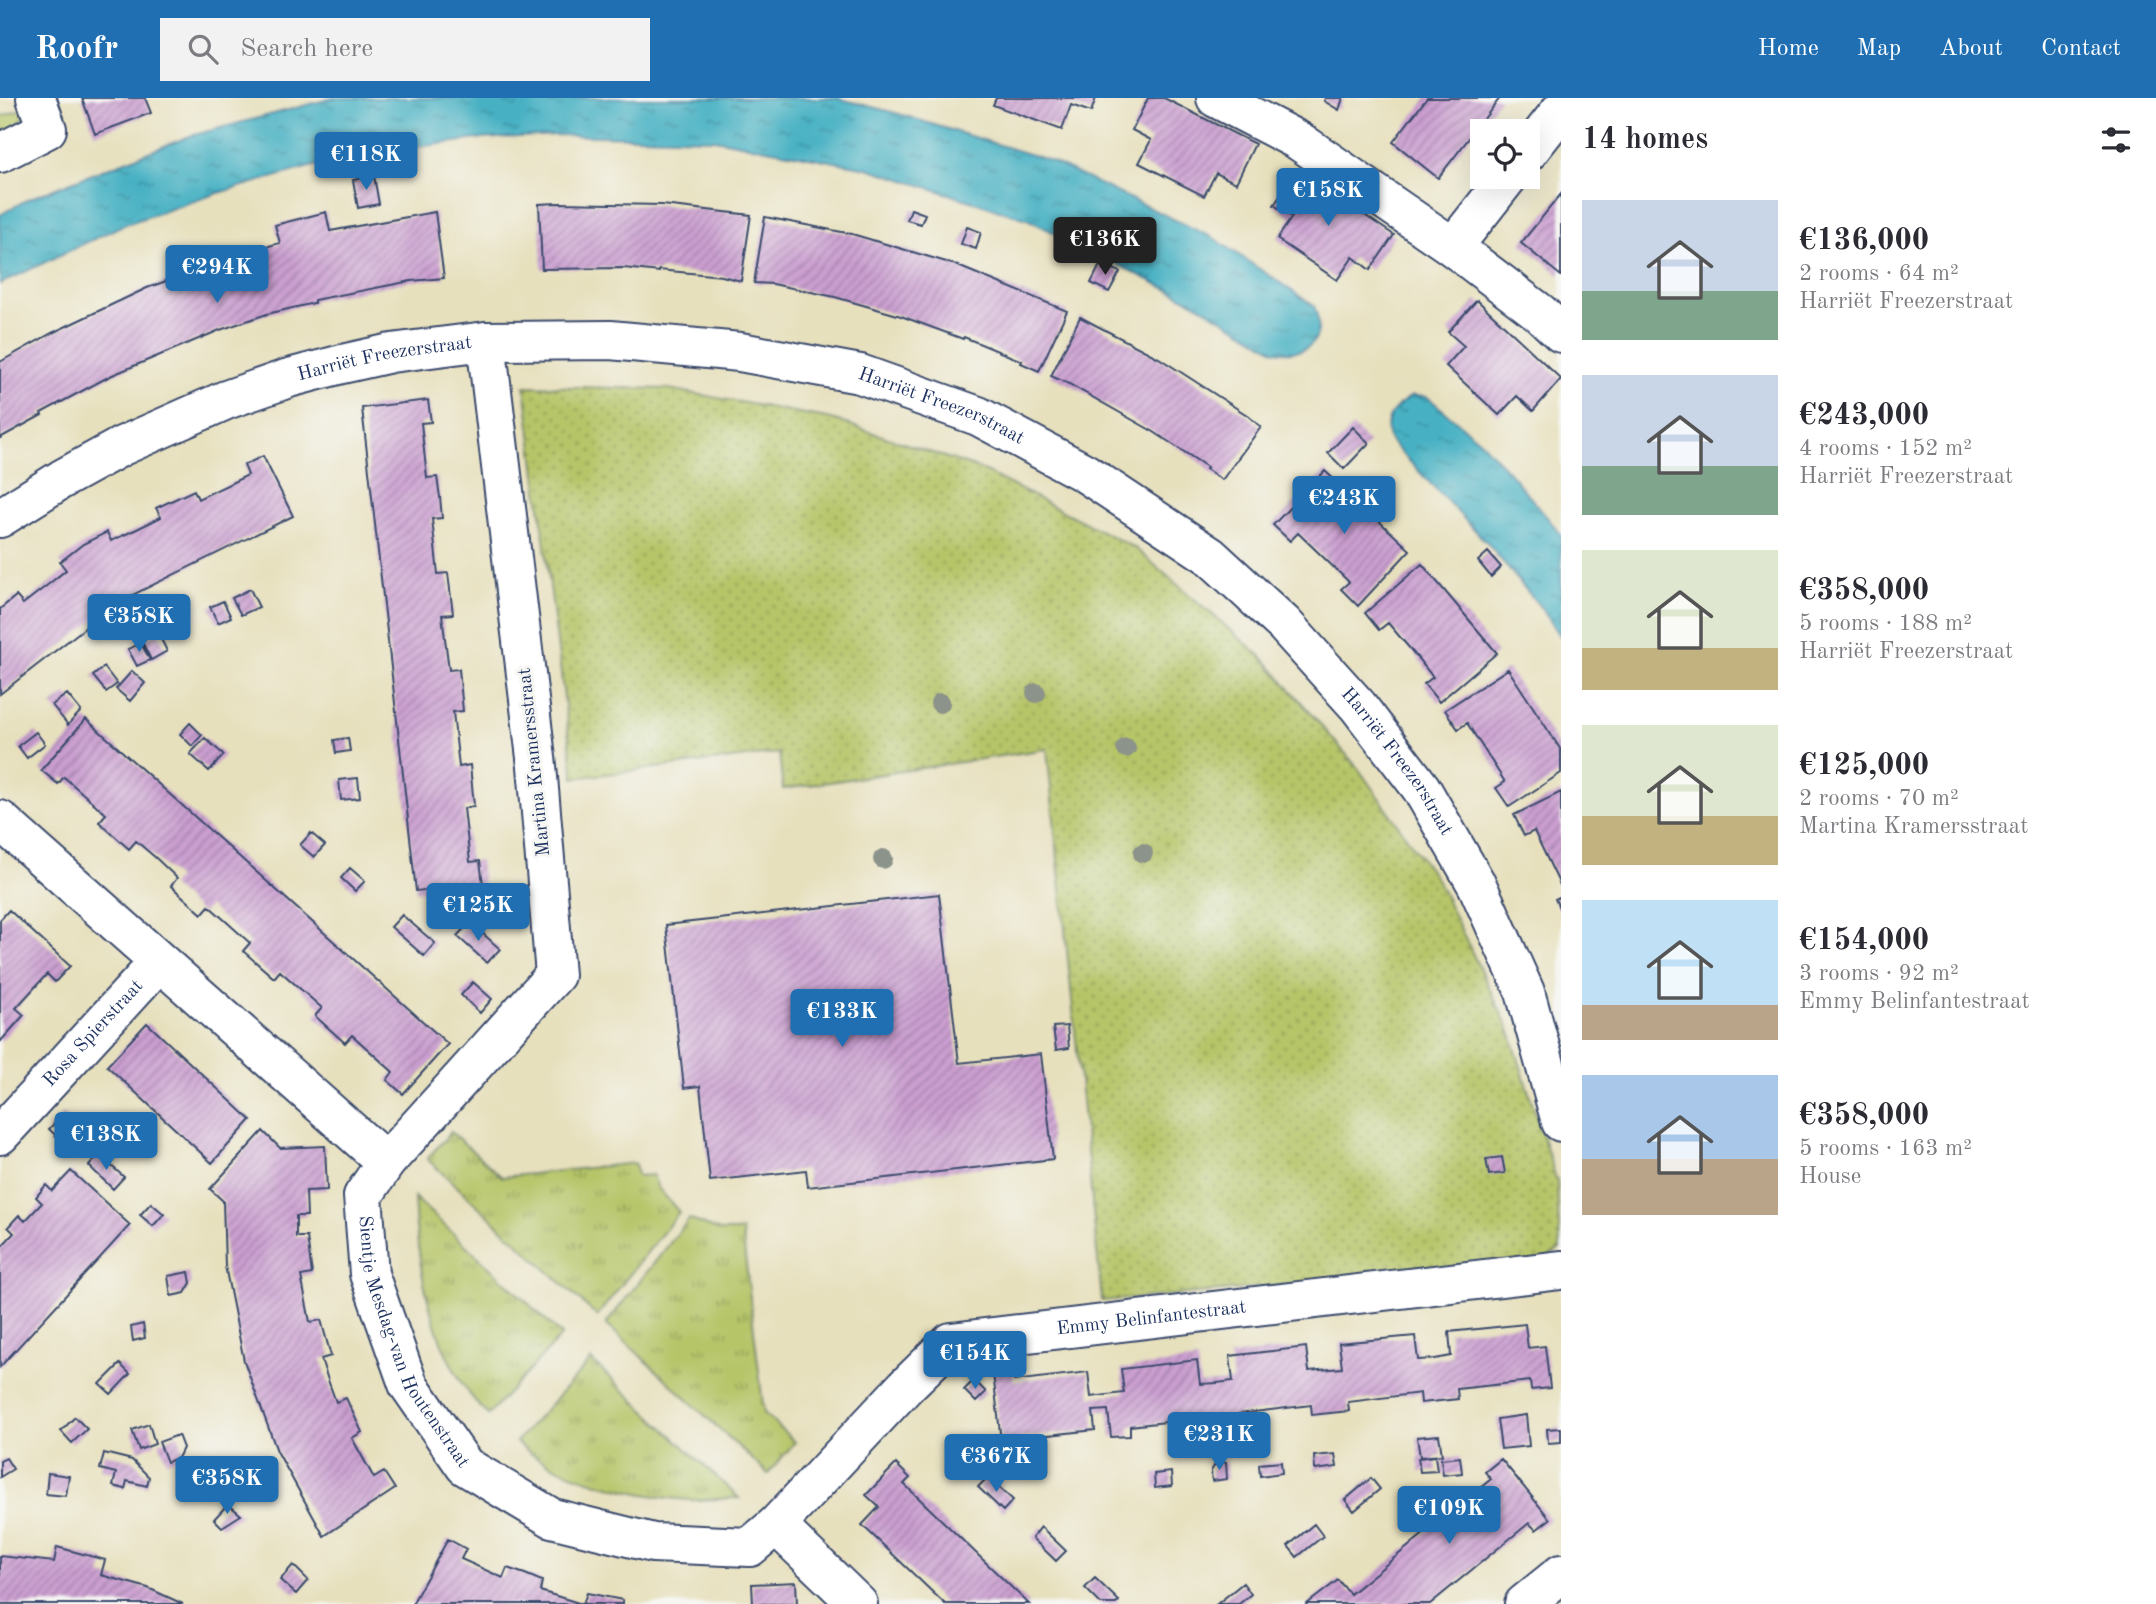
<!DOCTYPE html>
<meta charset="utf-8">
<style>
body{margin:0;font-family:"Old Standard TT",serif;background:#f2f2f3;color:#2b2b33;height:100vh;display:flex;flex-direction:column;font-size:26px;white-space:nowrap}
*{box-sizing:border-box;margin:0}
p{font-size:23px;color:#7c7c81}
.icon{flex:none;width:38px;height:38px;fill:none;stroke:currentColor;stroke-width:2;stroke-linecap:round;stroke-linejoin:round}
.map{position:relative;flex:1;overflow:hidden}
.details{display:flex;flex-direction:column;background:#fff;width:595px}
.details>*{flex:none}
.buttons{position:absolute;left:1470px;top:21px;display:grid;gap:14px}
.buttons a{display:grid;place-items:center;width:70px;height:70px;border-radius:0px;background:#fff;box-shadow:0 7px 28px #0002;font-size:35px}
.price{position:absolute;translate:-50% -60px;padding:0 16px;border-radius:7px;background:#1f6fb2;color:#fff;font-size:23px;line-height:46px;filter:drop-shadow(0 2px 4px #0008)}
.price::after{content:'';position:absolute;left:50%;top:42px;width:21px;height:16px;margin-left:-10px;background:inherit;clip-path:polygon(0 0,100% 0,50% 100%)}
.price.current{background:#222;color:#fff}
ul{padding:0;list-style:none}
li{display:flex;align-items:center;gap:21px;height:175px;padding:0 21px}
li span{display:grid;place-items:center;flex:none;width:196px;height:140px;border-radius:0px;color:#555}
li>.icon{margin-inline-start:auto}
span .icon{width:84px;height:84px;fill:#fffc;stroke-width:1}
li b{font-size:30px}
h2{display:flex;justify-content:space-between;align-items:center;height:84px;padding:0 21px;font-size:30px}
header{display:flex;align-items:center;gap:42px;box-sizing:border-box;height:98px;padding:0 35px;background:#1f6fb2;color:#fff}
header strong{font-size:33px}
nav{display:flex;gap:38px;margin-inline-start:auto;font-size:24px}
.search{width:490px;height:63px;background:#f2f2f3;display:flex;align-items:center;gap:18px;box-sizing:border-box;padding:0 24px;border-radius:0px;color:#7c7c81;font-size:26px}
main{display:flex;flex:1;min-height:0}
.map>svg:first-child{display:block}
.grass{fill:url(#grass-tufts);stroke:#687a62;stroke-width:2}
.park{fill:url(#park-dots);stroke:#687a62;stroke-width:2}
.water{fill:url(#water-ripples);stroke:#307090;stroke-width:2}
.building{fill:url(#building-hatch)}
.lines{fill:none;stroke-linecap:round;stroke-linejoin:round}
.minor-casing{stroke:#3a4a6c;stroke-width:42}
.minor{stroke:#fff;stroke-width:38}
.tree{fill:#8c938a}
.labels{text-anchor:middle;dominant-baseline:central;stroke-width:6;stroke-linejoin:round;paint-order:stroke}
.street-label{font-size:19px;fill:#1b2f5e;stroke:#f6f6f2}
</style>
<header>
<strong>Roofr</strong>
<div class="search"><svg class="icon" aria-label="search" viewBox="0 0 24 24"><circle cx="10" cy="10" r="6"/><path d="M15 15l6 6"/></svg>Search here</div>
<nav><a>Home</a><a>Map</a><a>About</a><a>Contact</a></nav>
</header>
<main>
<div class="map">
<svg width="1561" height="1506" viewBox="0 0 1561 1506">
<defs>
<pattern id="grass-tufts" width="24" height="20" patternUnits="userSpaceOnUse" patternTransform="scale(1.75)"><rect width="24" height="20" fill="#b6c567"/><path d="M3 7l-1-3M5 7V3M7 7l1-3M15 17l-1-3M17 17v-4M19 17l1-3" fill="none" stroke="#93a058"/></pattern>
<pattern id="park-dots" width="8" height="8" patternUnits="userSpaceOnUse" patternTransform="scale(1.75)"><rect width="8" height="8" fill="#b6c567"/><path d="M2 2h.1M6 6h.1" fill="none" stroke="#93a058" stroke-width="1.8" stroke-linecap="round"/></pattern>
<pattern id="water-ripples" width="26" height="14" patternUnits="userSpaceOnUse" patternTransform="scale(1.75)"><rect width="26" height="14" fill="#46b1c3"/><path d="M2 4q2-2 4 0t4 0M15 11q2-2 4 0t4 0" fill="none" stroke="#3a90a2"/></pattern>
<pattern id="building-hatch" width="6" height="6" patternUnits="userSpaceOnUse" patternTransform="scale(1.75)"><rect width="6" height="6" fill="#cb9fd0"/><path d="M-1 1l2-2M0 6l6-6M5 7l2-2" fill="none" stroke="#a482ac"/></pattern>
</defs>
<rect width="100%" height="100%" fill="#f6f6f2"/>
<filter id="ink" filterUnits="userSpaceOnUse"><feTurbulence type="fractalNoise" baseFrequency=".0143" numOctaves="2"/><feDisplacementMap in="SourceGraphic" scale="14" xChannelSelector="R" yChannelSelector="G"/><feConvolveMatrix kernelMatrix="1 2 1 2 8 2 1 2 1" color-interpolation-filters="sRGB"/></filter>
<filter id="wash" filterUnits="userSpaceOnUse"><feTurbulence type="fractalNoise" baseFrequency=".00686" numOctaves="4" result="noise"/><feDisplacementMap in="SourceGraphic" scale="28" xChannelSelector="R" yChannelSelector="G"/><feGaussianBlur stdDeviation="1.57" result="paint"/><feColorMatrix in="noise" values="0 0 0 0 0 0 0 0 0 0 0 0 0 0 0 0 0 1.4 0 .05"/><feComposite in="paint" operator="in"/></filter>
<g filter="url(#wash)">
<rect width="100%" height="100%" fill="#e7e0bd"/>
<path class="grass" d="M23 11 25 16 21 24 0 37V19Z
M451 1034 502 1079 635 1065 637 1078 653 1077 658 1090 679 1114 597 1218 427 1061Z
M414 1099 562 1237 488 1317C433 1264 417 1171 414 1099Z
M689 1121 720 1133H742L764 1315 795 1344 768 1376 606 1226Z
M591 1262 739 1400C723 1400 706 1403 690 1402 637 1398 556 1380 516 1344Z"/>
<path class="park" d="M525 288 669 291 832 321 980 371 1135 450 1265 562 1358 670 1438 784 1509 931 1557 1084 1560 1151 1538 1166 1102 1203 1047 651 783 691 779 655 574 680Z"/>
<path class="water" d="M333 0H837L896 15 1048 62 1214 140 1314 208C1327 241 1309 259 1276 253L1195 205 1027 121 867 70 714 41 557 37 478 41 403 51 310 69 215 96 123 127 0 186V117L28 101 190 38Z
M1412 298 1427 299 1431 302 1481 344 1509 374 1561 436V539L1542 511 1488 446 1390 343C1381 323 1395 307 1412 298Z"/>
<g id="blocks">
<path class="building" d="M82 0H145L151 15 95 36Z
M996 0H1096L1091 14 1071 7 1062 32 993 7Z
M1148 0H1164L1255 46 1236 85 1216 75 1204 98 1139 65 1151 42 1132 32Z
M1325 0H1343L1339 12 1324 3Z
M1427 0H1500L1438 80 1393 44Z
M1298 72 1394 137 1370 172 1353 159 1337 182 1277 141 1292 119 1274 107Z
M374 78 379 106 358 110 353 82Z
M1561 96V178L1521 145Z
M558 105 662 107 751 117 741 183 722 178 659 172V174L624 170 542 171 539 106Z
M911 111 925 116 921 126 907 122Z
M326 114 330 133 435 114 444 180 411 183 314 202V205L267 216 220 232 110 278 41 315 42 317 0 340V264L52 235 147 190 246 154 280 145 275 127Z
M765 119 852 136 953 166 1067 213 1039 273 1021 265 1022 263 964 239 963 241 901 218 835 199 773 186 754 185Z
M967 129 981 134 976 151 961 146Z
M1101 165 1120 174 1109 194 1091 185Z
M1477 202 1561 281 1533 313 1517 298 1499 317 1446 268 1464 248 1448 234Z
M1080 219 1159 260 1247 317 1261 329 1222 382 1206 371 1207 369 1154 334 1069 286 1051 278Z
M428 302 431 324 421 325 427 380 437 379 440 399 442 420 432 421 438 476 448 475 453 516 442 517 449 572 459 571 463 613 453 614 459 669 470 667 474 708 464 710 470 764 480 763 483 786 416 793 362 310Z
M1353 329 1369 345 1344 371 1328 355Z
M263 358 293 418 118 504 0 596V511L16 498 23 506 45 489 66 472 60 464 83 446 107 434 111 443 137 431 161 419 156 410 194 392 198 401 248 377 244 367Z
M1325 373 1410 452 1358 508 1341 491 1349 484 1298 435 1290 443 1273 427Z
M1488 454 1501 469 1491 479 1478 463Z
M1422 466 1497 555 1439 604 1424 586 1433 579 1411 552 1388 525 1379 532 1365 515Z
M250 491 259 509 241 517 232 500Z
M223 503 231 519 218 525 210 509Z
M158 535 167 553 151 562 141 542Z
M141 545 150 562 137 568 128 551Z
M104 569 117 586 106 594 93 578Z
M1508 571 1561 652V675L1509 709 1496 690 1505 684 1467 625 1458 631 1445 612Z
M132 573 145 585 130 603 116 591Z
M67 596 81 613 68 627 52 607Z
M86 621 448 946 403 996 387 982 393 974 352 937 345 945 315 918 322 910 280 873 274 880 243 853 250 845 209 808 202 816 171 788 177 780 157 761 136 743 129 751 99 724 106 716 64 679 58 686 41 672Z
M190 625 202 637 192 648 180 636Z
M36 634 45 646 27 660 18 648Z
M205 640 224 657 209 673 190 656Z
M348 640 350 653 336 655 334 642Z
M358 680 360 700 341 702 339 682Z
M1561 694V789L1534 733 1524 738 1514 717Z
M311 735 325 747 314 759 300 747Z
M350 770 365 783 355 793 341 780Z
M939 796 959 965 1041 956 1053 1061 808 1089 806 1072 710 1083 700 988 684 990 666 827Z
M1561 798V814L1555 801Z
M9 812 70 868 55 884 47 876 16 910 24 917 0 944V822Z
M402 817 435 845 424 858 391 829Z
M470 824 500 851 487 865 457 838Z
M473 884 492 901 480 915 461 897Z
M147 925 251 1022 212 1065 107 968Z
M1067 928 1069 950 1056 952 1053 929Z
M63 1016 89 1041 75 1056 49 1031Z
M263 1033 280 1050 325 1048 327 1092 306 1093 307 1118H296V1139H307L312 1176 301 1178 310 1224 321 1222 331 1258 321 1261 328 1282 336 1304 346 1300 362 1334 352 1340 374 1380 384 1374 395 1391 324 1438 277 1353 244 1263 225 1168 223 1103 210 1091Z
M99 1057 124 1079 113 1091 89 1068Z
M1502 1059 1505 1075 1489 1077 1486 1061Z
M71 1073 130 1127 0 1269V1150L14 1135 8 1129 19 1117 25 1123 42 1105 36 1099 46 1087 52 1093Z
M151 1105 164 1116 153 1128 140 1117Z
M189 1174 191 1185 185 1195 171 1198 168 1178Z
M143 1226 145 1240 133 1243 131 1229Z
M1525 1226 1528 1250 1545 1248 1550 1290 1531 1292 1530 1283 1457 1291 1458 1301 1440 1303 1421 1305 1420 1295 1348 1304 1349 1313 1330 1315 1312 1317 1311 1307 1238 1316 1239 1325 1221 1328 1203 1329 1202 1320 1130 1328V1338L1111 1339 1108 1312 1093 1313 1095 1332 1020 1340 1021 1350 1002 1352 993 1275 1013 1273 1014 1283 1088 1274 1091 1299 1124 1295 1121 1271 1197 1262 1200 1286 1217 1285 1233 1283 1230 1258 1306 1249 1309 1273 1342 1270 1339 1245 1415 1238 1418 1262 1435 1261 1451 1258 1449 1234Z
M120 1266 130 1276 111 1296 100 1286Z
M974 1282 986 1294 976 1304 964 1292Z
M1526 1317 1529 1348 1501 1351 1497 1321Z
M75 1319 87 1331 72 1345 61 1333Z
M149 1326 155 1346 139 1352 132 1332Z
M1561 1330V1344L1548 1345 1547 1331Z
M178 1337 183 1350 178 1360 167 1364 159 1344Z
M1439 1337 1442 1357 1420 1359 1417 1339Z
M104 1355 132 1362 149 1379 147 1388 127 1383 125 1391 113 1388 116 1375 100 1371Z
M1335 1356 1337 1369 1315 1372 1314 1358Z
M1435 1358 1437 1373 1420 1374 1418 1360Z
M1460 1359 1462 1375 1443 1377 1441 1361Z
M6 1360 13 1371 0 1379V1363Z
M1501 1361 1550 1421 1536 1432 1529 1425 1430 1506H1307L1338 1482 1350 1496 1491 1381 1485 1374Z
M1226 1364 1227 1381 1212 1383 1211 1373 1216 1365Z
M1281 1364 1282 1375 1260 1378 1259 1366Z
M896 1366 910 1380 904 1386 1029 1506H945L862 1427 879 1409 866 1397Z
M1171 1374 1172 1388 1155 1390 1154 1376Z
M48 1375 69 1378 66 1398 46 1396Z
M988 1379 1013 1402 1003 1413 978 1389Z
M1371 1380 1380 1391 1354 1413 1345 1402Z
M228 1406 241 1417 222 1429 214 1421Z
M1314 1426 1323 1438 1297 1459 1288 1448Z
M1041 1429 1066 1453 1056 1463 1032 1440Z
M448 1441 466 1451 461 1461 503 1480 507 1470 525 1476 542 1483 540 1493 582 1506H412Z
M57 1449 105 1462 101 1477 148 1490 183 1506H0V1458L54 1464Z
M293 1467 308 1482 296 1496 280 1482Z
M1095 1480 1119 1503 1116 1506H1101L1085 1490Z
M796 1484 797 1506H753L752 1486Z
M1243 1485 1251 1496 1239 1506H1217Z
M587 1495 623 1502V1506H583Z"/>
</g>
</g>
<g filter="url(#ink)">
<use href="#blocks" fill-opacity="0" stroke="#3a4a6c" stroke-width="2"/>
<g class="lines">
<defs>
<g id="minor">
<path d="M1216 0 1299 43 1453 149 1540 215 1561 235"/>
<path d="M1528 54 1561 12"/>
<path d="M0 55 47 31 36 0"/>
<path d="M1453 149 1508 79"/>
<path id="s1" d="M0 420 62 381 122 348 226 302 289 280 342 266 391 255 486 243 610 242 740 254 860 276 978 318 1085 375 1210 458 1284 526 1358 608 1421 690 1477 787 1525 894 1561 1024"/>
<path id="s2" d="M0 722 386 1064 363 1098 369 1176 408 1286 465 1368 552 1420 653 1445 750 1449 776 1427 858 1506"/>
<path id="s3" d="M0 1037 159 864"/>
<path d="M386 1064 555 877 537 668 486 243"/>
<path id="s4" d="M776 1427 906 1288 951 1244 1561 1172"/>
<path d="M1524 1506 1561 1476"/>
</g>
</defs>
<use href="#minor" class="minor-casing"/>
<use href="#minor" class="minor"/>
</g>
<g class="tree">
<circle cx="1036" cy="595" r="10"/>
<circle cx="940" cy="605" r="10"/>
<circle cx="1126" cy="650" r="10"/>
<circle cx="1143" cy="755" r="10"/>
<circle cx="883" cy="761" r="10"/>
</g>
</g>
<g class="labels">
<g class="street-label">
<text stroke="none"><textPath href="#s1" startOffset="420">Harriët Freezerstraat</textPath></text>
<text stroke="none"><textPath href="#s1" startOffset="987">Harriët Freezerstraat</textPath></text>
<text transform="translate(535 664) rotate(-96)">Martina Kramersstraat</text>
<text stroke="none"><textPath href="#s1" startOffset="1575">Harriët Freezerstraat</textPath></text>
<text stroke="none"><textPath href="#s3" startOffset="138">Rosa Spierstraat</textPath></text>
<text stroke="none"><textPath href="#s4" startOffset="455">Emmy Belinfantestraat</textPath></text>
<text stroke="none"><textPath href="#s2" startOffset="714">Sientje Mesdag-van Houtenstraat</textPath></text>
</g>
</g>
</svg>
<div class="buttons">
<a><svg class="icon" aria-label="locate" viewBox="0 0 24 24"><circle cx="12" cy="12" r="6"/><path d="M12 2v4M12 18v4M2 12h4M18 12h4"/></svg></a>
</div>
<b class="price" style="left:366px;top:94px">€118K</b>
<b class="price" style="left:1328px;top:130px">€158K</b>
<b class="price current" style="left:1105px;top:179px">€136K</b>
<b class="price" style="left:217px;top:207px">€294K</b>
<b class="price" style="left:1344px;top:438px">€243K</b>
<b class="price" style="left:139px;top:556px">€358K</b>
<b class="price" style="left:478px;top:845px">€125K</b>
<b class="price" style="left:842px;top:951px">€133K</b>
<b class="price" style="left:106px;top:1074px">€138K</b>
<b class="price" style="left:975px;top:1293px">€154K</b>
<b class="price" style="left:1219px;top:1374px">€231K</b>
<b class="price" style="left:996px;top:1396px">€367K</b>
<b class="price" style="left:227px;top:1418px">€358K</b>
<b class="price" style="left:1449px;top:1448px">€109K</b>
</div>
<section class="details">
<h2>14 homes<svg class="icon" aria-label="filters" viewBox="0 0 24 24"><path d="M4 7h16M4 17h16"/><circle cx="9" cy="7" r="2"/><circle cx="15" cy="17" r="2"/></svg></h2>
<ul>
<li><span style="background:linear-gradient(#c9d6e8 65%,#7fa58c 0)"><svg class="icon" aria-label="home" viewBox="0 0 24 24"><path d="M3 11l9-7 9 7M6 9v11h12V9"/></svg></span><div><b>€136,000</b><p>2 rooms · 64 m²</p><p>Harriët Freezerstraat</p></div></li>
<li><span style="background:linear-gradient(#c9d6e8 65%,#7fa58c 0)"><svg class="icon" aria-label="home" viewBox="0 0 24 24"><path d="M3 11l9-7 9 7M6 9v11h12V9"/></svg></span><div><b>€243,000</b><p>4 rooms · 152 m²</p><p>Harriët Freezerstraat</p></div></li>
<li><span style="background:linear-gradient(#dfe7d0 70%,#c2b280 0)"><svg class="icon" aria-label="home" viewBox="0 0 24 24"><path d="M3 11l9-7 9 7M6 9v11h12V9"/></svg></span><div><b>€358,000</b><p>5 rooms · 188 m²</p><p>Harriët Freezerstraat</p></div></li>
<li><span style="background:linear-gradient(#dfe7d0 65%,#c2b280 0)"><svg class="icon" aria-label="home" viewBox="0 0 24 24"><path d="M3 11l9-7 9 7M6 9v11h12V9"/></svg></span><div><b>€125,000</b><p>2 rooms · 70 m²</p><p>Martina Kramersstraat</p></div></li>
<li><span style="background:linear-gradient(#bfe0f5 75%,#b9a48a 0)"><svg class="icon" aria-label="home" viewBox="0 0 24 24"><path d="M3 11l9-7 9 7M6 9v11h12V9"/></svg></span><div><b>€154,000</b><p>3 rooms · 92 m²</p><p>Emmy Belinfantestraat</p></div></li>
<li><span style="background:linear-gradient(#a9c7e8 60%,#b9a48a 0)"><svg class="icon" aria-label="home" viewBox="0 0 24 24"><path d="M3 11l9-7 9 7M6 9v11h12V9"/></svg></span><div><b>€358,000</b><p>5 rooms · 163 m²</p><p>House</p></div></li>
</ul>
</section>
</main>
